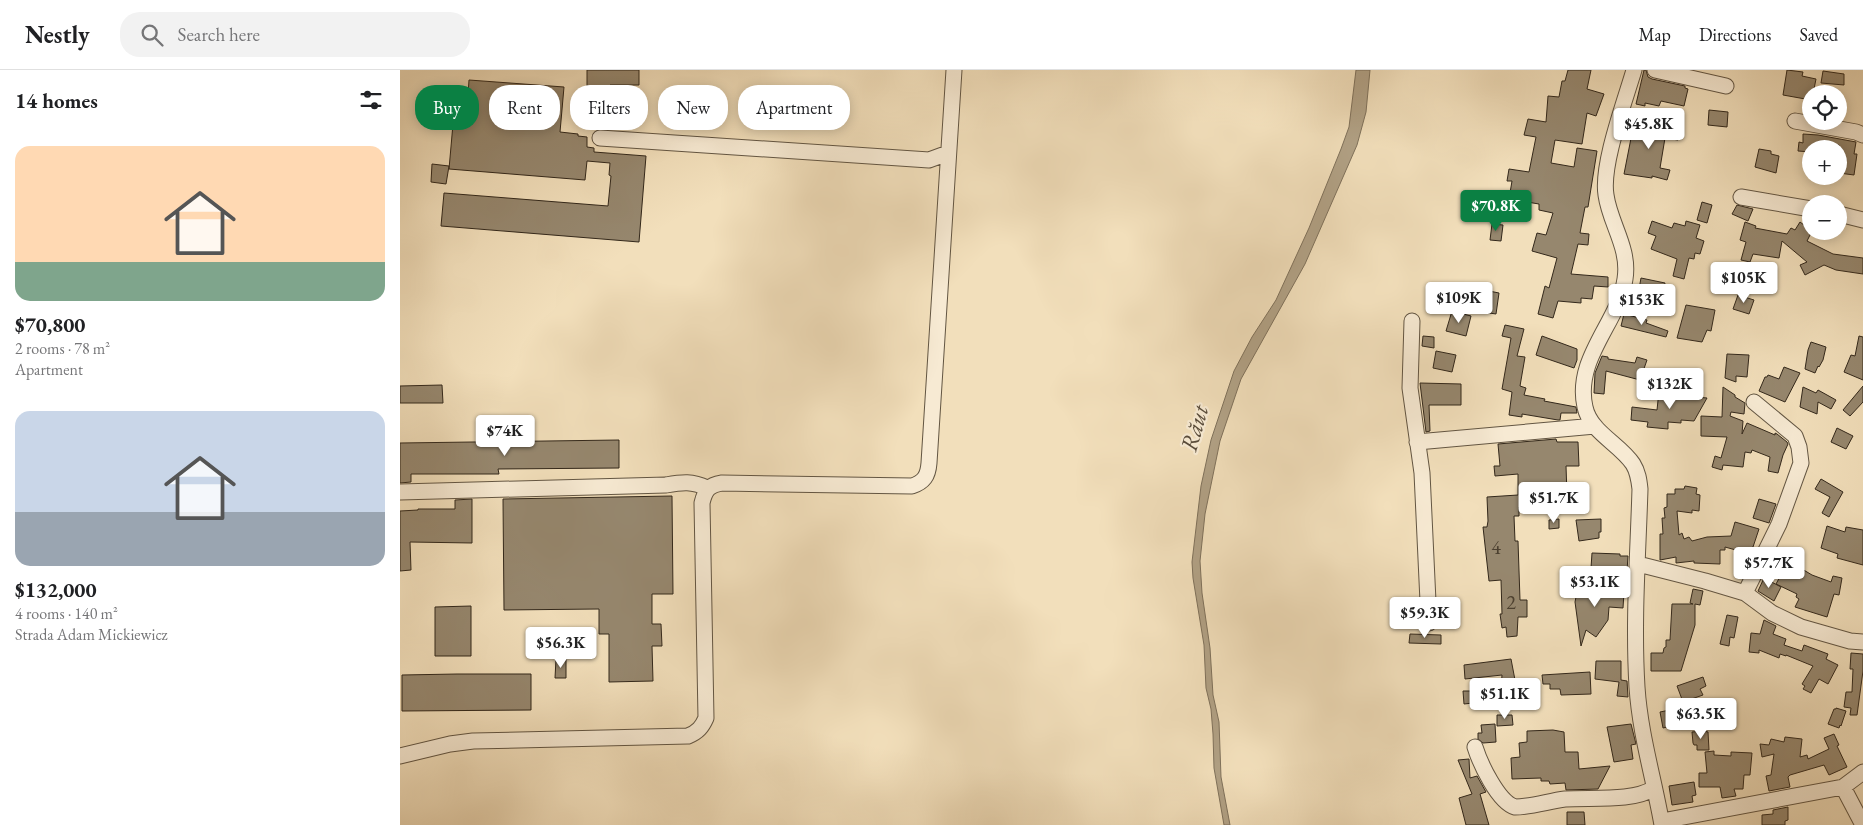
<!DOCTYPE html>
<meta charset="utf-8">
<style>
body{margin:0;font-family:"EB Garamond",serif;background:#f2f2f2;color:#202124;height:100vh;display:flex;flex-direction:column;font-size:19px;white-space:nowrap}
*{box-sizing:border-box;margin:0}
p{font-size:16px;color:#757577}
.icon{flex:none;width:28px;height:28px;fill:none;stroke:currentColor;stroke-width:2;stroke-linecap:round;stroke-linejoin:round}
.map{position:relative;flex:1;overflow:hidden}
.panel{display:flex;flex-direction:column;background:#fff;width:400px}
.panel>*{flex:none}
.hud{position:absolute;left:15px;top:15px;width:475px;height:45px;display:flex;gap:10px}
.fabs{position:absolute;left:1402px;top:15px;display:grid;gap:10px}
.fabs a{display:grid;place-items:center;width:45px;height:45px;border-radius:50%;background:#fff;box-shadow:0 2px 12px #0003;font-size:25px}
.price{position:absolute;translate:-50% -42px;padding:0 11px;border-radius:5px;background:#fff;color:#222;font-size:16px;line-height:32px;filter:drop-shadow(0 1px 2px #0008)}
.price::after{content:'';position:absolute;left:50%;top:30px;width:15px;height:11px;margin-left:-8px;background:inherit;clip-path:polygon(0 0,100% 0,50% 100%)}
.price.current{background:#0b8043;color:#fff}
ul{padding:0;list-style:none}
li{display:grid;align-content:center;gap:10px;height:265px;padding:0 15px}
li span{display:grid;place-items:center;height:155px;border-radius:15px;color:#555}
li>.icon{margin-inline-start:auto}
span .icon{width:90px;height:90px;fill:#fffc;stroke-width:1}
li b{font-size:21px}
h2{display:flex;justify-content:space-between;align-items:center;height:60px;padding:0 15px;font-size:21px}
.chip{padding:0 18px;border-radius:20px;background:#fff;box-shadow:0 2px 12px #0003;font-size:18px;line-height:45px}
.chip.current{background:#0b8043;color:#fff}
header{display:flex;align-items:center;gap:30px;box-sizing:border-box;height:70px;padding:0 25px;background:#fff;border-bottom:1px solid #e0e0e0}
header strong{font-size:24px}
nav{display:flex;gap:28px;margin-inline-start:auto;font-size:18px}
.search{width:350px;height:45px;background:#f2f2f2;display:flex;align-items:center;gap:12px;box-sizing:border-box;padding:0 18px;border-radius:20px;color:#757577;font-size:19px}
main{display:flex;flex:1;min-height:0}
.map>svg:first-child{display:block}
.water{fill:#b1a185;stroke:#7f715b}
.building{fill:#96876e;stroke:#33281b}
.lines{fill:none;stroke-linecap:round;stroke-linejoin:round}
.minor-casing{stroke:#635643;stroke-width:17}
.minor{stroke:#f7ead3;stroke-width:15}
.labels{text-anchor:middle;dominant-baseline:central;stroke-width:4.5;stroke-linejoin:round;paint-order:stroke}
.number-label{font-size:20px;fill:#4c4030}
.water-label{font-size:24px;font-style:italic;fill:#594c3b;stroke:#f7ead3}
</style>
<header>
<strong>Nestly</strong>
<div class="search"><svg class="icon" aria-label="search" viewBox="0 0 24 24"><circle cx="10" cy="10" r="6"/><path d="M15 15l6 6"/></svg>Search here</div>
<nav><a>Map</a><a>Directions</a><a>Saved</a></nav>
</header>
<main>
<section class="panel">
<h2>14 homes<svg class="icon" aria-label="filters" viewBox="0 0 24 24"><path d="M4 7h16M4 17h16"/><circle cx="9" cy="7" r="2"/><circle cx="15" cy="17" r="2"/></svg></h2>
<ul>
<li><span style="background:linear-gradient(#ffd9b3 75%,#7fa58c 0)"><svg class="icon" aria-label="home" viewBox="0 0 24 24"><path d="M3 11l9-7 9 7M6 9v11h12V9"/></svg></span><div><b>$70,800</b><p>2 rooms · 78 m²</p><p>Apartment</p></div></li>
<li><span style="background:linear-gradient(#c9d6e8 65%,#9aa5b1 0)"><svg class="icon" aria-label="home" viewBox="0 0 24 24"><path d="M3 11l9-7 9 7M6 9v11h12V9"/></svg></span><div><b>$132,000</b><p>4 rooms · 140 m²</p><p>Strada Adam Mickiewicz</p></div></li>
</ul>
</section>
<div class="map">
<svg width="1463" height="755" viewBox="0 0 1463 755">
<rect width="100%" height="100%" fill="#f2dfbb"/>
<filter id="stains"><feTurbulence type="fractalNoise" baseFrequency=".004" numOctaves="4"/><feColorMatrix values="0 0 0 0 .2 0 0 0 0 .09 0 0 0 0 .02 0 0 0 .5 -.17"/></filter>
<radialGradient id="worn" r=".72"><stop offset=".6" stop-color="#630" stop-opacity="0"/><stop offset="1" stop-color="#630" stop-opacity=".3"/></radialGradient>
<path class="water" d="M956 0H970L966 42 957 75 905 194 841 309 820 371 805 444 800 491 802 523 810 578 813 625 819 652 821 707 830 755H824L814 698 813 664 811 639 806 618 804 575 793 508 792 492 801 416 811 370 834 301 852 267 876 230 909 158 941 79 949 57Z"/>
<path class="building" d="M187 0H239V15H210V26H187Z
M1168 0H1191L1187 19 1204 24 1196 46 1187 43 1182 74 1155 70 1151 93 1174 97 1177 78 1197 81 1188 137H1185L1180 163 1189 164 1188 175 1178 174 1171 204 1208 207V217L1194 216 1192 229 1181 228V233L1158 231 1153 248 1138 244 1145 216 1149 218 1157 188 1132 181 1137 163 1146 165 1153 143 1139 140V134L1109 129 1112 111H1107L1109 99 1129 102 1136 67 1124 65 1128 49 1146 52 1148 26 1159 27 1162 11H1165Z
M1244 0H1246L1248 7 1252 9 1285 16V18L1288 19 1284 36 1261 31 1259 36 1245 33V36L1236 34Z
M1387 0 1403 2 1402 6 1416 9 1413 24H1411V30L1383 25Z
M1423 1 1444 4V15L1421 13Z
M69 10 164 17 160 62 178 64V66L187 67V77L194 78V82L246 86 239 172 41 156 44 123 208 136 211 106 209 105 210 93 187 91 185 110 49 99 53 54 66 55Z
M1309 40 1328 42 1327 57 1308 55Z
M1234 53 1265 58 1267 54 1280 57 1278 70 1265 68 1260 98 1270 100 1267 110 1252 106V108L1224 104Z
M1403 64 1418 65 1456 72 1454 84H1457L1454 105 1439 103V75L1421 74 1427 76V79H1411V82L1398 81 1399 72 1403 73Z
M1359 79 1371 81V84L1379 86 1376 103 1355 97Z
M32 94 49 96 46 114 31 112Z
M1302 132 1312 135 1307 153 1297 150Z
M1337 135 1353 139 1348 151 1332 144Z
M1252 151 1272 158 1274 153 1285 156 1286 151 1300 155 1296 168 1304 171 1300 184 1295 183 1294 189 1289 188 1284 209 1273 206 1277 189 1251 179 1256 166 1248 163Z
M1345 152 1356 156 1355 158 1387 164 1391 158 1395 160 1400 152 1412 161 1407 171 1433 184 1463 188V204L1436 200 1424 195 1405 205 1400 195 1407 192 1382 171 1379 188 1353 184 1350 192 1341 190 1346 172 1340 170Z
M1092 154 1103 155 1101 171 1090 170Z
M1241 208 1265 213 1263 223 1239 219Z
M1084 220 1099 223 1096 244 1076 241 1078 225 1083 226Z
M1338 225 1354 230 1349 244 1333 239Z
M1286 235 1315 240 1311 261 1307 260 1302 272 1277 268Z
M1052 241 1071 246 1066 266 1046 261Z
M1224 244 1247 250 1246 253 1268 261 1266 267 1221 256Z
M1105 255 1124 259 1117 286 1125 287 1120 316 1126 318 1124 325 1145 329 1144 331 1176 337 1177 343H1161L1160 350H1158L1122 344V347L1109 345 1112 322 1102 319 1111 268 1102 266Z
M1023 266 1034 267V278L1022 276Z
M1142 266 1177 279V290L1174 298 1136 285Z
M1459 266 1463 267V310L1444 302 1451 285 1455 286Z
M1411 272 1426 277 1423 290 1419 297 1418 296 1415 303 1405 299 1408 280Z
M1036 281 1056 285 1052 302 1033 298Z
M1327 284 1349 285 1347 307 1336 306V312L1325 308Z
M1202 286 1208 287V289L1235 293 1237 287 1247 290 1240 310 1206 301 1204 324 1194 323 1195 303Z
M1384 297 1400 303 1385 332 1359 321 1365 307H1367L1368 305 1379 309Z
M1020 313 1061 314V335H1029L1030 361 1026 362Z
M42 315 43 333H0V316Z
M1463 316V332L1450 346 1443 340Z
M1323 317 1335 325V327L1345 333 1344 344 1331 342 1330 346 1343 351 1342 364 1347 353 1375 365V363L1377 364 1387 372 1388 374 1383 385 1378 403 1368 401 1370 387 1352 380 1351 383 1345 382 1343 397 1323 395 1322 400 1312 397 1315 386 1321 388 1327 367 1301 366V346L1322 347Z
M1403 317 1416 323 1418 320 1436 330 1431 339 1418 332 1417 344 1400 337Z
M1259 321 1274 322 1273 325 1307 328 1294 351 1281 350V353L1268 352V359L1247 357 1248 352 1231 350 1232 337 1257 340Z
M1437 358 1453 366 1446 379 1431 372Z
M1156 369 1157 372H1178L1179 396H1166L1167 425 1124 427V437H1119V446H1114L1115 471H1118L1120 530H1127V547H1118L1117 566 1107 567 1106 557 1102 558 1100 544H1102L1101 510 1089 511 1083 457H1087L1088 451 1087 427 1118 425V404L1095 406 1094 396H1100L1098 374Z
M219 370V398L98 399 99 404H11V412L0 413V373Z
M1421 409 1443 422 1429 447 1422 443 1430 427 1415 419Z
M1285 416 1297 418 1296 424 1300 425 1299 441 1292 440V443L1277 441 1279 465 1282 463 1284 469 1289 467 1292 471 1307 467 1331 466 1335 452 1359 459 1353 477 1343 482 1325 477V480H1320V494L1294 493V491L1276 493V487L1260 490V464H1263L1262 448H1265L1264 438 1267 437V424H1275V419H1284Z
M272 426 273 524H252V554H261L262 576H252L253 611 209 612V564H199V539L104 540 103 429Z
M1168 426 1177 427 1175 437 1166 436Z
M72 429V473L10 472 11 500 0 501V441L18 440V439H55V430Z
M1359 429 1376 434 1369 453 1353 448Z
M1159 449V458L1149 459V450Z
M1201 449V462H1199V468L1179 471 1176 450Z
M1427 456 1445 462 1446 457 1463 460V495L1437 488 1438 484 1421 478Z
M1192 483 1220 484V486H1228L1227 501 1198 500V498H1191Z
M1390 488 1399 493 1398 495 1403 497 1402 499 1412 505 1431 512 1433 506 1442 508 1439 525 1434 524 1427 547 1395 537 1399 529 1396 527 1397 524 1376 514Z
M1191 499H1194L1197 520 1224 522 1223 538 1209 537 1208 550 1196 567 1186 560 1181 576 1175 532 1177 522 1188 524Z
M1364 508 1381 517 1374 531 1358 521Z
M1293 519 1303 521 1300 535 1295 534V555L1281 601H1251V583H1263L1264 578 1266 577V570H1270L1272 534H1293L1290 533Z
M71 536V586H35V537Z
M1327 545 1338 547 1334 568 1330 567 1329 576 1320 574Z
M1364 550 1376 556 1373 564 1386 569 1384 575 1402 581 1404 575 1428 584 1426 589 1438 595 1428 614 1419 609 1411 623 1403 619 1405 616 1402 614 1413 596 1386 585V586L1380 584 1379 588 1359 580V583L1349 582 1351 563 1360 564Z
M1010 564 1041 565V574L1009 573Z
M1451 583 1463 584V601L1457 645H1450L1451 638 1444 637 1446 622H1452L1453 599H1450Z
M156 589H166V608H155Z
M1111 589 1115 610 1114 621 1101 619 1102 605 1065 609 1064 595Z
M1196 591H1221V610L1227 611 1228 627 1217 626 1219 612 1195 609Z
M1190 602 1191 624 1161 625 1160 619H1150V614H1143L1142 605Z
M57 604H131V640L2 641V605Z
M1303 607 1306 616 1300 619 1303 625 1283 632 1277 616Z
M1063 621H1073V633L1064 634Z
M1280 638 1283 653 1263 658 1260 642Z
M1436 638 1446 641 1441 656 1440 655 1439 658 1428 654 1434 639H1436Z
M1097 645H1112L1113 655 1097 656Z
M1095 654 1096 672 1083 673 1078 669V663H1082L1081 655Z
M1231 654 1236 674 1231 675 1233 689 1214 692 1207 657Z
M1153 660 1164 662 1165 682H1178L1179 699 1210 696 1198 719 1166 720 1165 713 1150 714 1149 711H1141V708L1112 709 1111 688 1120 687 1119 673 1127 672V661Z
M1304 661 1308 662 1309 680H1297V675H1294L1293 673 1292 662Z
M1434 664 1439 675 1437 676 1447 697 1429 705 1424 695 1390 705 1388 707 1390 717 1369 721 1366 706 1371 705 1374 684 1362 687 1360 674 1369 675 1371 669 1384 672 1385 667 1402 669 1400 687 1407 685 1408 689 1429 679 1424 668Z
M1314 681V685L1331 686V682L1352 683 1350 705H1344L1343 719H1334L1336 726 1322 728 1320 717H1299V703H1307L1305 682Z
M1069 689 1070 708 1077 706 1086 722 1080 724 1089 755H1066L1059 728 1072 724 1058 690Z
M1294 712 1296 725 1292 726 1293 732 1272 735 1269 716Z
M1388 737V750L1385 751V755H1362V745L1373 744V740Z
M1167 742H1184L1185 755H1167Z"/>
<g class="lines">
<defs>
<path id="minor" d="M1234 0C1225 31 1201 95 1206 125 1210 154 1230 178 1225 209 1219 252 1174 288 1185 337 1190 362 1220 374 1233 394 1238 402 1239 410 1240 419 1238 485 1233 551 1237 617 1240 664 1254 709 1262 755
M1255 0 1326 16
M1395 51 1456 62 1463 65
M200 68 529 90 548 83
M1341 127 1411 139
M1439 144 1463 150
M1012 251 1010 318 1022 403 1029 553
M1017 372 1195 356
M0 422 266 415C283 412 292 411 307 418
M1238 494 1305 511 1345 523 1372 543 1401 557 1450 571 1463 572
M1345 523 1379 454 1401 393 1399 377 1395 366 1354 332
M1075 677C1080 693 1098 732 1115 737 1131 737 1149 731 1165 729 1190 727 1234 732 1254 718
M0 686 50 674 73 671 288 666C298 662 302 657 306 648L302 433C305 420 309 415 322 413L512 416C524 412 528 406 529 393L554 0
M1443 717 1463 755
M1262 751 1443 717 1463 702"/>
</defs>
<use href="#minor" class="minor-casing"/>
<use href="#minor" class="minor"/>
</g>
<g class="labels">
<g class="number-label">
<text x="1096" y="477">4</text>
<text x="1111" y="532">2</text>
</g>
<g class="water-label">
<text transform="translate(794 358) rotate(-74)">Răut</text>
</g>
</g>
<rect width="100%" height="100%" filter="url(#stains)"/>
<rect width="100%" height="100%" fill="url(#worn)"/>
</svg>
<div class="fabs">
<a><svg class="icon" aria-label="locate" viewBox="0 0 24 24"><circle cx="12" cy="12" r="6"/><path d="M12 2v4M12 18v4M2 12h4M18 12h4"/></svg></a>
<a>+</a>
<a>−</a>
</div>
<b class="price" style="left:1249px;top:80px">$45.8K</b>
<b class="price current" style="left:1096px;top:162px">$70.8K</b>
<b class="price" style="left:1344px;top:234px">$105K</b>
<b class="price" style="left:1059px;top:254px">$109K</b>
<b class="price" style="left:1242px;top:256px">$153K</b>
<b class="price" style="left:1270px;top:340px">$132K</b>
<b class="price" style="left:105px;top:387px">$74K</b>
<b class="price" style="left:1154px;top:454px">$51.7K</b>
<b class="price" style="left:1369px;top:519px">$57.7K</b>
<b class="price" style="left:1195px;top:538px">$53.1K</b>
<b class="price" style="left:1025px;top:569px">$59.3K</b>
<b class="price" style="left:161px;top:599px">$56.3K</b>
<b class="price" style="left:1105px;top:650px">$51.1K</b>
<b class="price" style="left:1301px;top:670px">$63.5K</b>
<div class="hud">
<a class="chip current">Buy</a>
<a class="chip">Rent</a>
<a class="chip">Filters</a>
<a class="chip">New</a>
<a class="chip">Apartment</a>
</div>
</div>
</main>
